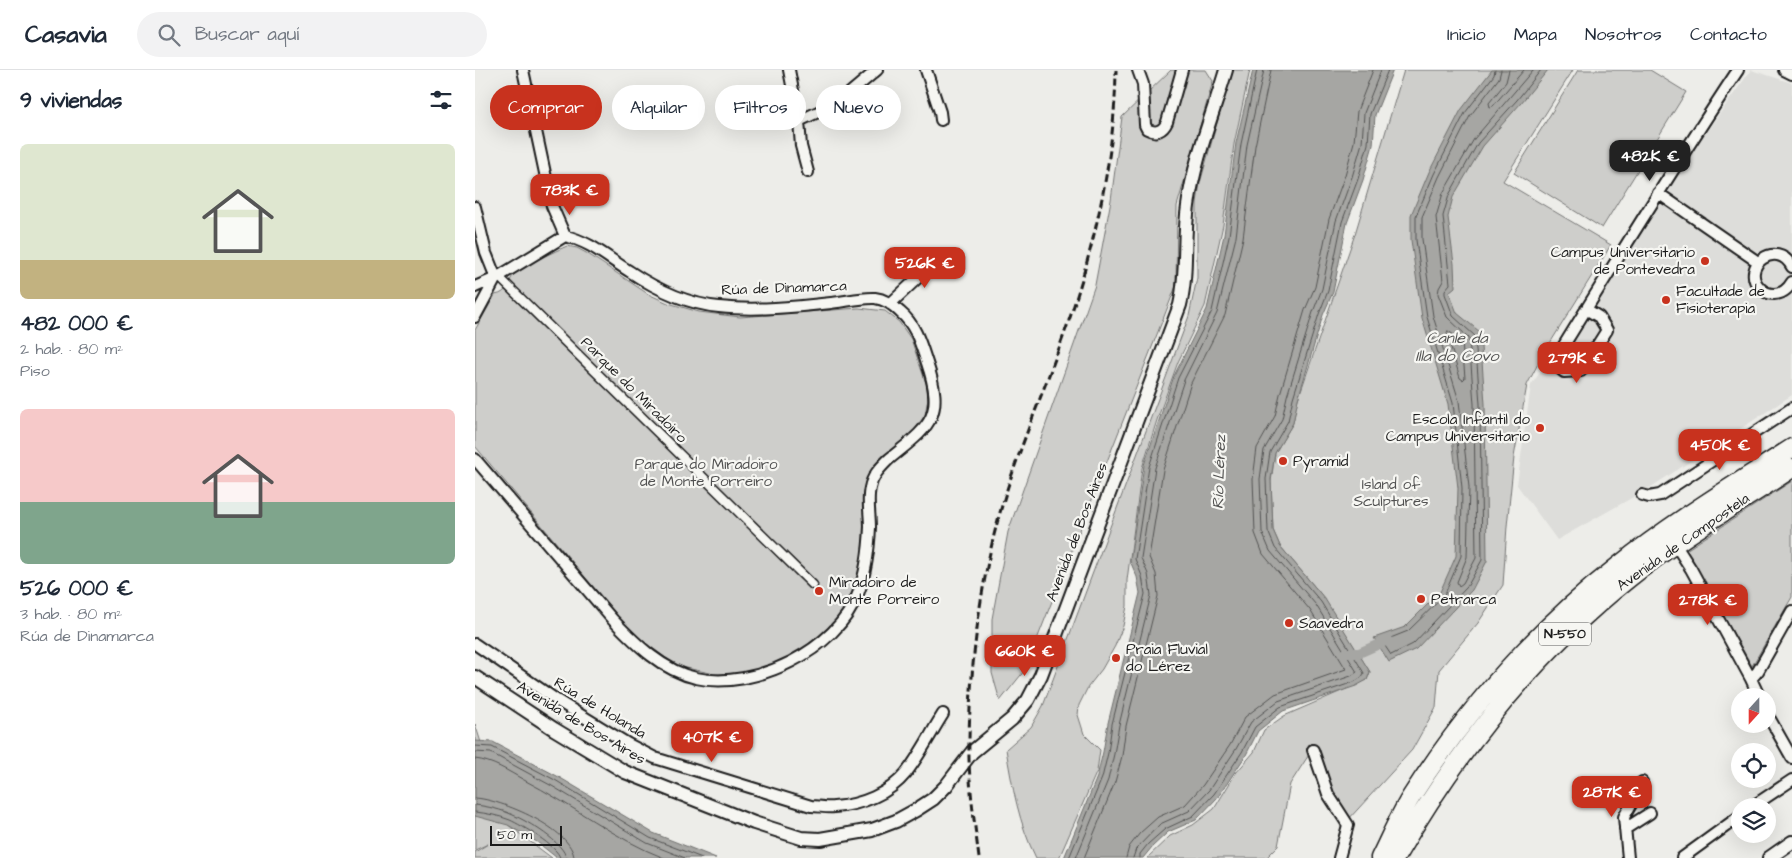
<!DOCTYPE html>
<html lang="es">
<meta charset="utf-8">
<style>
body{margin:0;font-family:"Architects Daughter",sans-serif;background:#f2f2f3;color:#1f2937;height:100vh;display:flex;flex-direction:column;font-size:19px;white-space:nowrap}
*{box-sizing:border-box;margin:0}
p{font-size:16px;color:#747a83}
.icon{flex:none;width:28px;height:28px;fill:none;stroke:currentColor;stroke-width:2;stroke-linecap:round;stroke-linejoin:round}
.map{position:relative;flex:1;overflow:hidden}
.details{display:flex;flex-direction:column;background:#fff;width:475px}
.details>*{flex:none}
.hud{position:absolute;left:15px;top:15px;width:475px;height:45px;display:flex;gap:10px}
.needle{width:32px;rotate:201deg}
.fabs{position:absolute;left:1256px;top:618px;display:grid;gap:10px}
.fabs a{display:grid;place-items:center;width:45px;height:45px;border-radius:50%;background:#fff;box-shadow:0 5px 20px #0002;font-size:25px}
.scale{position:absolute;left:15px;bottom:12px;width:72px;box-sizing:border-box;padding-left:5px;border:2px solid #1c1c1c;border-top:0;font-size:14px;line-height:18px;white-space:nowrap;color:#1c1c1c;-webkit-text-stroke:4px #f6f6f2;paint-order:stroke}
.price{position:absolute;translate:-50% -42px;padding:0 11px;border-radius:10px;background:#c8321e;color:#fff;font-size:16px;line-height:32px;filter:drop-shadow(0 1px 2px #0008)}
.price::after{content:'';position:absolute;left:50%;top:30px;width:15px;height:11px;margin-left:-8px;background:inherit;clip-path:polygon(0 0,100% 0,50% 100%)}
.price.active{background:#222;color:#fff}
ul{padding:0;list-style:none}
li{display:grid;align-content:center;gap:10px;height:265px;padding:0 20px}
li span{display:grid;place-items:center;height:155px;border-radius:8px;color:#555}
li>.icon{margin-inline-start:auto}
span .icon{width:90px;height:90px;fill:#fffc;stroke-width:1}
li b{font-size:21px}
h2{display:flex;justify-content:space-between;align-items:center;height:60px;padding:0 20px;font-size:21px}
.tag{padding:0 18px;border-radius:22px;background:#fff;box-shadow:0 5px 20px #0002;font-size:18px;line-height:45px}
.tag.active{background:#c8321e;color:#fff}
header{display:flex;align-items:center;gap:30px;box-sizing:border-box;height:70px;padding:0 25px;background:#fff;border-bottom:1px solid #e0e1e3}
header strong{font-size:24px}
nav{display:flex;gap:28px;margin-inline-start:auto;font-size:18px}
.search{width:350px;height:45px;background:#f2f2f3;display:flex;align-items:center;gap:12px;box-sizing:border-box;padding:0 18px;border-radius:28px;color:#747a83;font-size:19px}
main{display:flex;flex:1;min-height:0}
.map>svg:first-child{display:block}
.built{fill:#ddddda}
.green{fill:#cececb;stroke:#757574}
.water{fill:#a6a6a3;stroke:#6f6f6d}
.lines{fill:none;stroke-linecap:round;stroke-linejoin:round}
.shore{stroke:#535352;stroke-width:1}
.canal{stroke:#a6a6a3;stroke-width:10}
.pedestrian-casing{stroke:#1c1c1c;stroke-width:11}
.minor-casing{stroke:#1c1c1c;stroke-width:14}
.tertiary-casing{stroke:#1c1c1c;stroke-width:16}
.trunk-casing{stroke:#1c1c1c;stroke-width:21}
.pedestrian{stroke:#f6f6f2;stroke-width:8}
.minor{stroke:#f6f6f2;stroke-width:10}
.tertiary{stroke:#f6f6f2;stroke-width:12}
.trunk{stroke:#f6f6f2;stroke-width:18}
.rail{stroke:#1c1c1c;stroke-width:3;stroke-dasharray:8 4;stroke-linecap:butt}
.poi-dot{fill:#c8321e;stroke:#f6f6f2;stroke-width:2}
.labels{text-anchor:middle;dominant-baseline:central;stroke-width:4.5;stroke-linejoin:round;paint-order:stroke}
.shield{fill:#f6f6f2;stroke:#5d5d5c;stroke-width:1}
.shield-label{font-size:14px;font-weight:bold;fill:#1c1c1c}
.poi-label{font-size:15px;fill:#1c1c1c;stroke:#f6f6f2;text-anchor:start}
.street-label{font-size:15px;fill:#1c1c1c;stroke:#f6f6f2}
.park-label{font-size:15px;fill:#515151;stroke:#f6f6f2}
.water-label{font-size:16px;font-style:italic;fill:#535352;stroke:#f6f6f2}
</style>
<header>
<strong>Casavia</strong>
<div class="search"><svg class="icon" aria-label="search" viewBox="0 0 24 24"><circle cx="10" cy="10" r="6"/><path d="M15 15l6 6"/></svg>Buscar aquí</div>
<nav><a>Inicio</a><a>Mapa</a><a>Nosotros</a><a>Contacto</a></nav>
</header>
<main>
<section class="details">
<h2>9 viviendas<svg class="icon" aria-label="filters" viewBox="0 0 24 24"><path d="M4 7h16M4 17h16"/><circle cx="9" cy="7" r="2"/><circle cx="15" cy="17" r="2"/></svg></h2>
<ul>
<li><span style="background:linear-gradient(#dfe7d0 75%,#c2b280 0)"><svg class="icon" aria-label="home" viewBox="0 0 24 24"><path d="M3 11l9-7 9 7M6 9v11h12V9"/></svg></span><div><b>482 000 €</b><p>2 hab. · 80 m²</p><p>Piso</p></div></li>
<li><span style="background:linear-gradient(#f6c9c9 60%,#7fa58c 0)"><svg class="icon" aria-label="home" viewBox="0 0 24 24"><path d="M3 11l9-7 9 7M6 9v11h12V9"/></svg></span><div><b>526 000 €</b><p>3 hab. · 80 m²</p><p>Rúa de Dinamarca</p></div></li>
</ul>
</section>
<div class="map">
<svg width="1317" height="788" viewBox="0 0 1317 788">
<rect width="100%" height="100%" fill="#edede9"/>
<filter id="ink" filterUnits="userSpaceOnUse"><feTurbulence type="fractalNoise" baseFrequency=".02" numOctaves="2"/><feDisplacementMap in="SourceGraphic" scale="10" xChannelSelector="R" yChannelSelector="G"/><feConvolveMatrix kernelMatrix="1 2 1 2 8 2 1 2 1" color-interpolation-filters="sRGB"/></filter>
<g filter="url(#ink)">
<path class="built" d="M1276 0 1317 13V325L1176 417 1082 470 1042 415 1056 315 1111 239 1173 143Z"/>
<path class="green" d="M696 0H731L738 11 702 136 701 216 550 600 525 631 517 603V549L533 462 620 215 636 130 647 47Z
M757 0H775L759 74 748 155 730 236 703 292 682 350 667 398 652 510V536L648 556 640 576 627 599 613 617 604 635 603 645 609 664 625 680 622 701 584 788H561C544 754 537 716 531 679L556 657 568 636 714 246 722 208V133L725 113Z
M929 0H1098L1028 111 1136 175 1067 286 1052 315 1039 387 1032 456 1028 515 1003 553 964 600 961 637 937 680 872 751 853 724 837 680 815 714 803 776 791 788H672L695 766 718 755 739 739 761 703 779 682 789 660 809 646 892 610 895 602 845 523 805 476 798 460 796 412 800 383 818 353 822 332 880 164Z
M1103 0H1175L1211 22 1127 158 1039 103Z
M92 176 102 178 113 184 173 224 193 233 224 242 265 247 384 238 410 241 424 252 436 269 454 322 450 345 438 362 416 380 397 399 389 417 388 482 382 512 372 538 359 554 339 573 317 587 291 598 267 603 240 604 202 596 157 563 0 376V260L20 225C34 223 32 212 40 203 45 197 83 180 92 176Z
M1317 411V527L1277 596 1211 480Z
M0 654 33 755 77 788H0V782L13 774 0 780Z"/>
<path class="water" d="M778 0H918L900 45 898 75 888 110 872 153 858 222 848 245 823 329 818 353 800 383 796 409 798 460 805 476 850 529 895 602 892 610 881 616 808 641 783 661 771 685 743 727 721 750 693 762 677 777 668 788H589L622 707 628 682 633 653 665 523 662 507 655 491 669 395 699 306 732 239 749 165 761 73Z
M1017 0H1073L1046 33 1008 76 978 127 973 147 979 194 980 217 974 222 982 243 1005 262 1010 334 1012 491 997 520 941 579 914 592 899 568 930 557 965 522 981 486 983 418 973 334 947 248 936 170V145L954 102 986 40Z
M0 671 18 672 82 706 178 763 241 788H82L62 772 33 755 0 746Z"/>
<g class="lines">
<path class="shore" d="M1020 0 1019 5 990 43 959 104 941 146V170L952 247 978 333 987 418 986 486 969 526 933 561 908 571V573L916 585 938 574 992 517 1007 490 1005 334 1000 266 978 246 970 224V220L975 214 968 146 974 125 1003 73 1042 30 1066 0
M1026 0 1024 8 995 46 964 107 947 147V169L958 246 984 331 994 417 992 487 982 512 984 516 988 513 1001 488 999 334 994 268 972 247 963 224 964 218 968 211 961 147 968 123 999 69 1058 0
M1034 0 1031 12 1014 33 1015 37 1018 36 1049 0
M973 261 975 262 987 272 990 308 988 310 985 308 972 264Z
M0 676 17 677 80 710 175 768 227 788
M0 682 16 683 77 716 172 773 210 788
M0 689C18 691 33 701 49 710 96 734 140 769 189 788
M0 728C25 729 98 759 99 788
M0 735C11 736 28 740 38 745 52 751 90 773 91 788
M0 742C11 743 25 746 35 750 46 755 84 777 85 788
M594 788 627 708 633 683 637 654 670 524 667 506 660 489 674 397 703 308 737 241 754 166 766 74 782 0
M601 788 633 710 639 684 644 655 676 525 673 504 666 488 680 398 709 310 742 243 761 167 772 75 789 0
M609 788 640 712 647 686 651 656 683 526 681 504 674 487 688 400 716 313 750 245 768 168 780 76 796 0
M651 788 654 777 665 763 683 747 710 735 728 715 755 675 770 647 800 624 871 599 835 540 788 484 780 463 778 409 782 378 800 346 805 324 830 240 840 217 854 149 870 105 879 72 882 41 898 0
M658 788 661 779 685 754 714 741 734 720 761 679 776 652 803 631 876 606 882 602 841 535 795 481 787 462 785 409 789 380 807 349 812 326 838 242 847 219 861 151 877 107 887 73 889 43 906 0
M665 788V784L673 774 690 759 718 746 739 724 767 682 780 657 805 637 879 612 887 607 889 603 846 532 800 478 793 461 791 409 795 382 813 351 818 328 844 244 853 221 867 152 883 109 893 74 895 44 913 0"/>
<path class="canal" d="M871 583H884L913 570"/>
<defs>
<path id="pedestrian" d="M24 207 338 515"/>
<path id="minor" d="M48 0 77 136 90 166
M314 0 324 51 364 32 402 0
M451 0 465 42 466 50
M663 0 668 14 670 55 672 59C681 64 688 61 692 52L707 0
M1309 0 1317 4
M324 51 326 76 333 102
M1183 123 1283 192
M0 137 11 183 21 208 0 247
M1317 197C1302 168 1264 197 1285 218 1289 222 1294 224 1299 224 1307 224 1313 219 1317 212
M0 217 21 208 90 166C114 171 133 188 154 201 181 219 212 234 244 237 280 241 320 237 356 233 369 232 387 227 400 228 409 229 419 236 425 242 441 255 446 275 452 293 471 349 453 357 413 390 405 398 397 406 395 418 392 430 395 444 395 457 394 480 391 503 383 524 362 580 279 621 221 608 188 601 161 574 138 550L0 389
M415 234 466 186
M1111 239 1124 247 1132 260 1106 301 1089 302 1078 293C1139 194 1199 96 1263 0
M1167 425 1174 427 1185 425 1317 338
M1200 474 1216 499 1276 609 1284 626
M0 574 83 631 153 674 180 688 336 736C344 736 352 738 359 737 386 735 414 724 431 703 445 685 456 663 468 644
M1276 609 1283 601 1317 541
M1292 644 1317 688
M838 680 853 724 873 755 864 788
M1278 736 1317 710
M1150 759 1175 743
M1153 788 1149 747 1164 720 1167 712
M1207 788 1265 746"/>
<path id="tertiary" d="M0 607 79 659 150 702 279 753 326 768 345 769 397 760 421 751 441 740 458 729 471 716 497 682 537 649 553 630 566 605 705 235C713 201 708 169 713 136 719 90 738 44 751 0
M1294 788 1317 772"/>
<path id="trunk" d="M905 788C915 768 924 746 936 727 991 641 1061 560 1142 497 1197 453 1258 416 1317 378
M920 788C981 683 1058 584 1154 508 1205 467 1263 434 1317 398"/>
</defs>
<use href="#pedestrian" class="pedestrian-casing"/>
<use href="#minor" class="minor-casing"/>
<use href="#tertiary" class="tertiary-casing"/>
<use href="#trunk" class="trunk-casing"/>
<use href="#pedestrian" class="pedestrian"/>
<use href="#minor" class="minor"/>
<use href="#tertiary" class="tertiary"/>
<use href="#trunk" class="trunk"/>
<path class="rail" d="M504 788C499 749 493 710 494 671 495 602 503 532 519 465 540 380 580 300 605 216 626 146 640 73 641 0"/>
</g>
</g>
<g class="poi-dot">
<circle cx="1230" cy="191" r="5"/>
<circle cx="1191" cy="230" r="5"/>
<circle cx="1065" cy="358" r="5"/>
<circle cx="808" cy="391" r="5"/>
<circle cx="344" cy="521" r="5"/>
<circle cx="946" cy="529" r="5"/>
<circle cx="814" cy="553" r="5"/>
<circle cx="641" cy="588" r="5"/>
</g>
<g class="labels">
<rect class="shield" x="1064" y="552.5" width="52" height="23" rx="4"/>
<g class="shield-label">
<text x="1090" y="564">N-550</text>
</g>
<g class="poi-label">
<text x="1220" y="182" text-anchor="end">Campus Universitario<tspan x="1220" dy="17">de Pontevedra</tspan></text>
<text x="1201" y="221">Facultade de<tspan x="1201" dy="17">Fisioterapia</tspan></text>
<text x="1055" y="349" text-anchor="end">Escola Infantil do<tspan x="1055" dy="17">Campus Universitario</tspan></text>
<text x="818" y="391">Pyramid</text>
<text x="354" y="512">Miradoiro de<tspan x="354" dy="17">Monte Porreiro</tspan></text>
<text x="956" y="529">Petrarca</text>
<text x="824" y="553">Saavedra</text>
<text x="651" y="579">Praia Fluvial<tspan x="651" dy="17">do Lérez</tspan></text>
</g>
<g class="street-label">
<text transform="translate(309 218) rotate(-2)">Rúa de Dinamarca</text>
<text transform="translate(159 320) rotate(45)">Parque do Miradoiro</text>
<text transform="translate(602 462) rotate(-69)">Avenida de Bos Aires</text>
<text transform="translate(1208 472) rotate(-35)">Avenida de Compostela</text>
<text transform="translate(125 638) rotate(31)">Rúa de Holanda</text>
<text transform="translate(106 653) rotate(31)">Avenida de Bos Aires</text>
</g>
<g class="park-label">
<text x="231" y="394">Parque do Miradoiro<tspan x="231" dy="17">de Monte Porreiro</tspan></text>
<text x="916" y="414">Island of<tspan x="916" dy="17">Sculptures</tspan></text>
</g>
<g class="water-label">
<text x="982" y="268">Canle da<tspan x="982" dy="18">Illa do Covo</tspan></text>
<text transform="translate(744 402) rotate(-88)">Río Lérez</text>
</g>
</g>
</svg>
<div class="fabs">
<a><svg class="needle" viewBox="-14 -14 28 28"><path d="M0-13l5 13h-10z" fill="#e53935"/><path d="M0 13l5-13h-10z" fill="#747a83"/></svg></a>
<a><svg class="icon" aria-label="locate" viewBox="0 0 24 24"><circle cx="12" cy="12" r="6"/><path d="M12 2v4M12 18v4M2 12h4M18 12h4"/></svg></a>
<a><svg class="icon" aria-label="layers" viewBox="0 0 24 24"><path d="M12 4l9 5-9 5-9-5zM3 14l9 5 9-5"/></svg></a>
</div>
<div class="scale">50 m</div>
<b class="price active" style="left:1175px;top:112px">482K €</b>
<b class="price" style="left:95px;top:146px">783K €</b>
<b class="price" style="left:450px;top:219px">526K €</b>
<b class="price" style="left:1102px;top:314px">279K €</b>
<b class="price" style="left:1245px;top:401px">450K €</b>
<b class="price" style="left:1233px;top:556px">278K €</b>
<b class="price" style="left:550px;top:607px">660K €</b>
<b class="price" style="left:237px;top:693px">407K €</b>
<b class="price" style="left:1137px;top:748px">287K €</b>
<div class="hud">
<a class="tag active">Comprar</a>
<a class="tag">Alquilar</a>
<a class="tag">Filtros</a>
<a class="tag">Nuevo</a>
</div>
</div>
</main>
